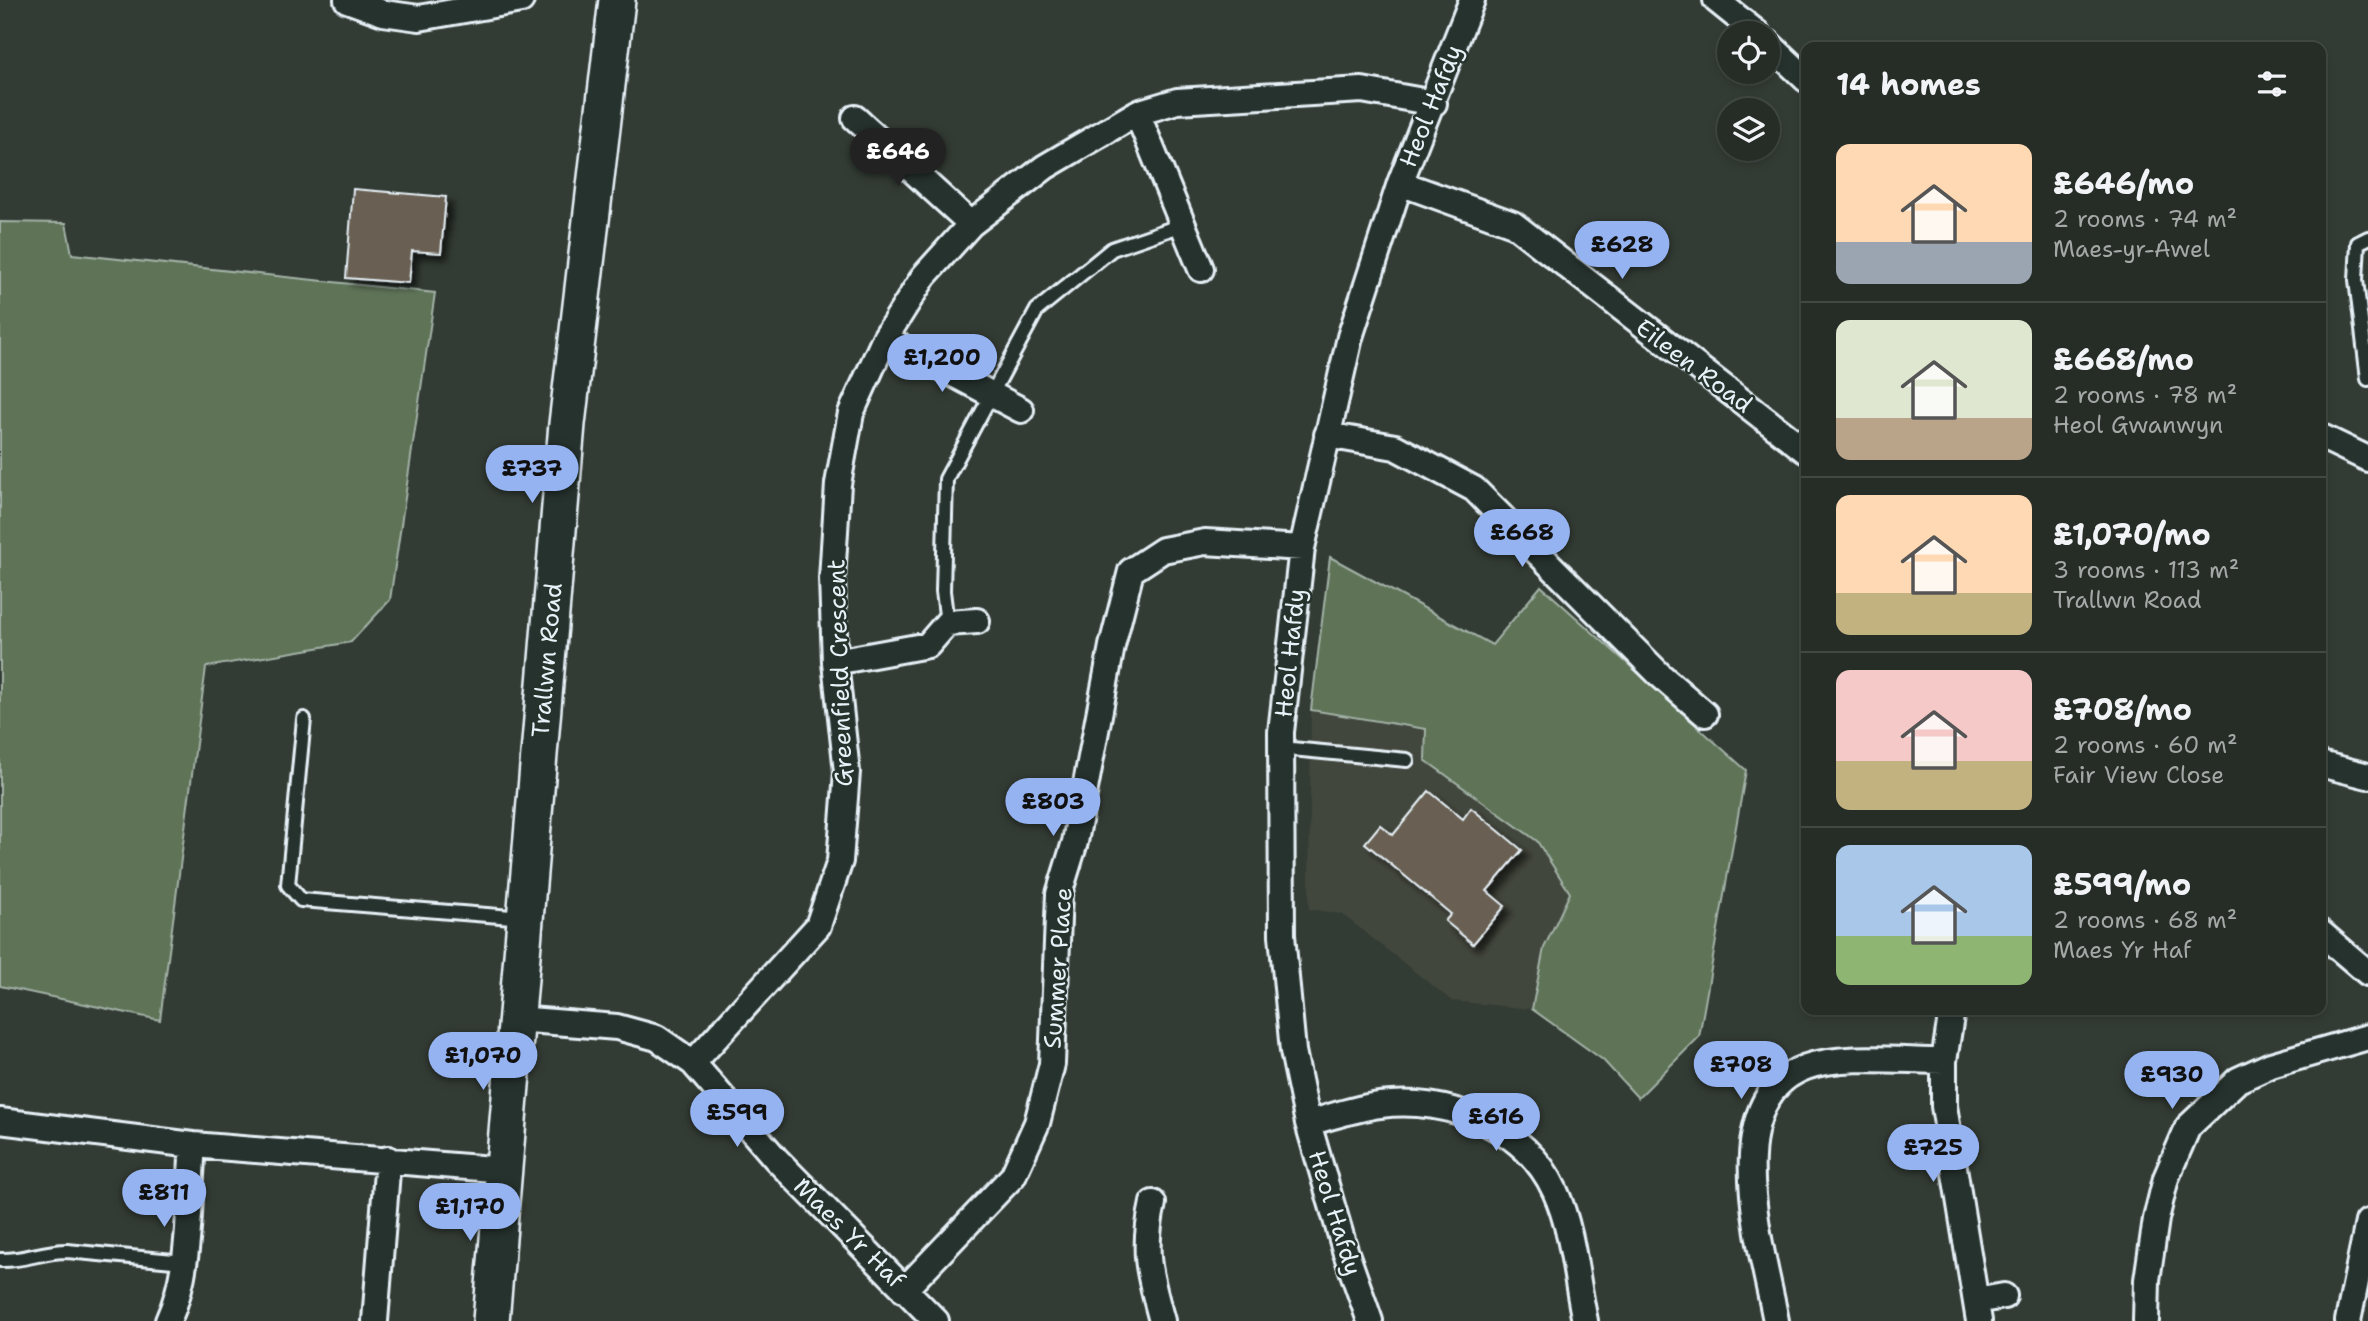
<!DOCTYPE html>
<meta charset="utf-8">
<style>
body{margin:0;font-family:"Shantell Sans",sans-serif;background:#2e352f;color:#f1f3f6;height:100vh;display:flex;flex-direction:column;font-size:26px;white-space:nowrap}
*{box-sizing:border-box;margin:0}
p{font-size:23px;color:#a4a8a7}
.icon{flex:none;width:38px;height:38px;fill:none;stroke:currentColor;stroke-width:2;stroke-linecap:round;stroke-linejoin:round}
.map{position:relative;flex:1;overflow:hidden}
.panel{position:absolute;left:1801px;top:42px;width:525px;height:973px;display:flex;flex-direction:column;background:#262d27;border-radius:14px;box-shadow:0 4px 10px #0003,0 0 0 2px #424944}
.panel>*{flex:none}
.tools{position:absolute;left:1717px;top:21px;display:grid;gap:14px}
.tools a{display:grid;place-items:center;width:63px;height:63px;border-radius:50%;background:#262d27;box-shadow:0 4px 10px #0003,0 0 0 2px #424944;font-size:35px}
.price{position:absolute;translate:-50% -60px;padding:0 16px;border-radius:24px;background:#95b2f1;color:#111;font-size:23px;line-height:46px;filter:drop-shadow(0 2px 4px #0008)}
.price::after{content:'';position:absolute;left:50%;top:42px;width:21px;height:16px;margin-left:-10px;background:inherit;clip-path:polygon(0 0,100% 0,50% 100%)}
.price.on{background:#222;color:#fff}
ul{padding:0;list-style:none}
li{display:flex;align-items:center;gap:21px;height:175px;padding:0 35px}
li+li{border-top:2px solid #424944}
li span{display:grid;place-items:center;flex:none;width:196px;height:140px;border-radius:14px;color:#555}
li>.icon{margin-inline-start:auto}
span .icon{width:84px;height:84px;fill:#fffc;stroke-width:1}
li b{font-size:30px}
h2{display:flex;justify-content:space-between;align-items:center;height:84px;padding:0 35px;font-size:30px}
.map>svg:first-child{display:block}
.built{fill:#43473d}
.green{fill:#5e7357;stroke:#a3b2a8;stroke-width:2}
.building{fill:#696152;stroke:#e8f1f8;stroke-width:2;filter:url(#shadow)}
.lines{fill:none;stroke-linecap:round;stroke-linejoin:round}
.lane-casing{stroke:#e8f1f8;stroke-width:18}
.street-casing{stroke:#e8f1f8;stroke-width:30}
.secondary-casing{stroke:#e8f1f8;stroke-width:40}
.lane{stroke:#26332d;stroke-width:12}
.street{stroke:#26332d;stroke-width:24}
.secondary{stroke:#26332d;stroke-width:35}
.labels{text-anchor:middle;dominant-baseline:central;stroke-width:5;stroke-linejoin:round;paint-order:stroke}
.street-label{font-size:24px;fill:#e8f1f8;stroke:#26332d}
</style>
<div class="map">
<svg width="2368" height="1321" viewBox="0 0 2368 1321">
<defs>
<filter id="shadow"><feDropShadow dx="6" dy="6" stdDeviation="3.5" flood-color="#0009"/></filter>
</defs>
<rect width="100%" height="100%" fill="#333c34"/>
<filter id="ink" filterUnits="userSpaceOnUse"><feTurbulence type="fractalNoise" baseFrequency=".0143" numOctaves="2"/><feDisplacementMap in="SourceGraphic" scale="14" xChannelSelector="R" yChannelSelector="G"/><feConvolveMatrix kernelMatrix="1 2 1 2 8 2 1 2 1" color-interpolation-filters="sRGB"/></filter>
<g filter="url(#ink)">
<path class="built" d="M1330 557 1492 645 1541 586 1746 770 1699 1037 1638 1098 1603 1060 1532 1009 1452 1001 1342 914 1309 909 1311 710Z"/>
<path class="green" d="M0 222 66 223 72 254 435 293 390 600 351 642 206 667 160 1020 0 986Z
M1330 557 1492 645 1541 586 1746 770 1699 1037 1638 1098 1603 1060 1532 1009 1544 948 1570 893 1537 841 1425 760 1426 729 1311 710Z"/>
<path class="building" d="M353 189 446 197 441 253 412 251 409 283 346 278Z
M1429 791 1463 819 1471 808 1522 850 1487 891 1505 906 1473 944 1445 921 1451 914 1365 843 1380 825 1393 835Z"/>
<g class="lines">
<defs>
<path id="lane" d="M2368 238 2358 243 2356 280 2368 379
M947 623 943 591 946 479 1037 310 1112 249 1182 225
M304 719 288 885 301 900 524 918
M1281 748 1407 760
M0 1260C25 1261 42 1251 67 1251L184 1262"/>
<path id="street" d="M347 0 383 13 419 18 521 0
M1716 0 1757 33
M1768 43 1806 79
M1137 113 1201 269
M855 118 971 224
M1400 183 1513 224 1806 451
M885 338 1021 410
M1327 435 1395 447 1474 489 1660 675 1705 714
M2320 436 2368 459
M835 662 928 645 947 623 977 621
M2320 764 2368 776
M2320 932 2368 973
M1952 1010 1944 1061V1106L1979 1321
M516 1019 617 1027 657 1038 693 1063 776 1159 936 1321
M693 1063 818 926 840 861 847 772 835 662 832 579 838 484 851 413 885 338 924 276 971 224 1045 167 1137 113 1177 101 1362 90 1434 103
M0 1121 193 1145 505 1170
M1308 1123C1331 1117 1356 1108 1380 1105 1448 1096 1526 1127 1555 1191 1573 1230 1576 1279 1585 1321
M1153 1203C1142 1252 1149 1273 1162 1321
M904 1290 1013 1176 1037 1123 1052 1064 1059 894 1075 842 1112 646 1131 571 1163 550 1205 542 1302 548
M1976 1301 2004 1296
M168 1321C192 1268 188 1202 193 1145
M375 1321 388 1159
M1370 1321 1345 1250 1308 1123 1293 1051 1282 935 1281 732 1302 548 1350 337 1400 183 1472 0
M1776 1321C1764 1254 1714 1100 1806 1067 1844 1054 1903 1061 1944 1061
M2146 1321 2147 1280 2156 1219 2166 1178 2188 1127 2238 1080 2271 1065 2368 1037
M2348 1321 2368 1222"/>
<path id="secondary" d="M491 1321 567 424 617 0"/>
</defs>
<use href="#lane" class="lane-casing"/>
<use href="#street" class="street-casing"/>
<use href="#secondary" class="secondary-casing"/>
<use href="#lane" class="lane"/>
<use href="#street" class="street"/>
<use href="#secondary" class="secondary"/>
</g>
</g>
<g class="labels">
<g class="street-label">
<text transform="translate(1431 106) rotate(-68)">Heol Hafdy</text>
<text transform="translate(1694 366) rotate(37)">Eileen Road</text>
<text transform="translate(1290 653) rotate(-84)">Heol Hafdy</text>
<text transform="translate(547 660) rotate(-85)">Trallwn Road</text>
<text transform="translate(840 673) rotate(-92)">Greenfield Crescent</text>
<text transform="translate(1058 968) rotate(-86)">Summer Place</text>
<text transform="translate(1335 1213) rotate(73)">Heol Hafdy</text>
<text transform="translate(849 1233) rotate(45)">Maes Yr Haf</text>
</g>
</g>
</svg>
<div class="tools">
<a><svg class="icon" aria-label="locate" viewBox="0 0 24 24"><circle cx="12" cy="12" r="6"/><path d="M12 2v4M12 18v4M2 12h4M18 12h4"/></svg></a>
<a><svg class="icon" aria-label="layers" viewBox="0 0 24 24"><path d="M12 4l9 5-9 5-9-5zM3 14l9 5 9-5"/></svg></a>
</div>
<b class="price on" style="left:898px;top:188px">£646</b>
<b class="price" style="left:1622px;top:281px">£628</b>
<b class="price" style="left:942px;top:394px">£1,200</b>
<b class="price" style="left:532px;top:505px">£737</b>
<b class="price" style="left:1522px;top:569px">£668</b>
<b class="price" style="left:1053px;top:838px">£803</b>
<b class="price" style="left:483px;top:1092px">£1,070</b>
<b class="price" style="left:1741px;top:1101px">£708</b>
<b class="price" style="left:2172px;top:1111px">£930</b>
<b class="price" style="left:737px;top:1149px">£599</b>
<b class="price" style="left:1496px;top:1153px">£616</b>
<b class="price" style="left:1933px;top:1184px">£725</b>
<b class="price" style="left:164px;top:1229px">£811</b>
<b class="price" style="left:470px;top:1243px">£1,170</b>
<section class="panel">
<h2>14 homes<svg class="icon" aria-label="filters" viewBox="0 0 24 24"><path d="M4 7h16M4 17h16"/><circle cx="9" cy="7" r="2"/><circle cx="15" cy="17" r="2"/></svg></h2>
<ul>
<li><span style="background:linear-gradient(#ffd9b3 70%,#9aa5b1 0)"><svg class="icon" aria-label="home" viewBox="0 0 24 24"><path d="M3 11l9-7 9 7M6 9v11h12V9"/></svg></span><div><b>£646/mo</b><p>2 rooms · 74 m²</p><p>Maes-yr-Awel</p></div></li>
<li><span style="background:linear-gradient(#dfe7d0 70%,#b9a48a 0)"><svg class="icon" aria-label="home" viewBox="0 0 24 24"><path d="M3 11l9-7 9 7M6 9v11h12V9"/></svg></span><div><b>£668/mo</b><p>2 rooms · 78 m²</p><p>Heol Gwanwyn</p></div></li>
<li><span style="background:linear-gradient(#ffd9b3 70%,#c2b280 0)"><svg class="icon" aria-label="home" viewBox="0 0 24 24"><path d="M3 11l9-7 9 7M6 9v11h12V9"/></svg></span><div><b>£1,070/mo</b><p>3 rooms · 113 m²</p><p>Trallwn Road</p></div></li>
<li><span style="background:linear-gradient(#f6c9c9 65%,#c2b280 0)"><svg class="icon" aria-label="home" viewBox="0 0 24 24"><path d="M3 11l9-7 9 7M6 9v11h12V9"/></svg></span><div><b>£708/mo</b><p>2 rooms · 60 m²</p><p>Fair View Close</p></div></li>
<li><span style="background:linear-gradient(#a9c7e8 65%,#8fb573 0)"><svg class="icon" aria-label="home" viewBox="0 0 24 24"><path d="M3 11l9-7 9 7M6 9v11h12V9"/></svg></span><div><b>£599/mo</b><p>2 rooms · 68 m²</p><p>Maes Yr Haf</p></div></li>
</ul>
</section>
</div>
